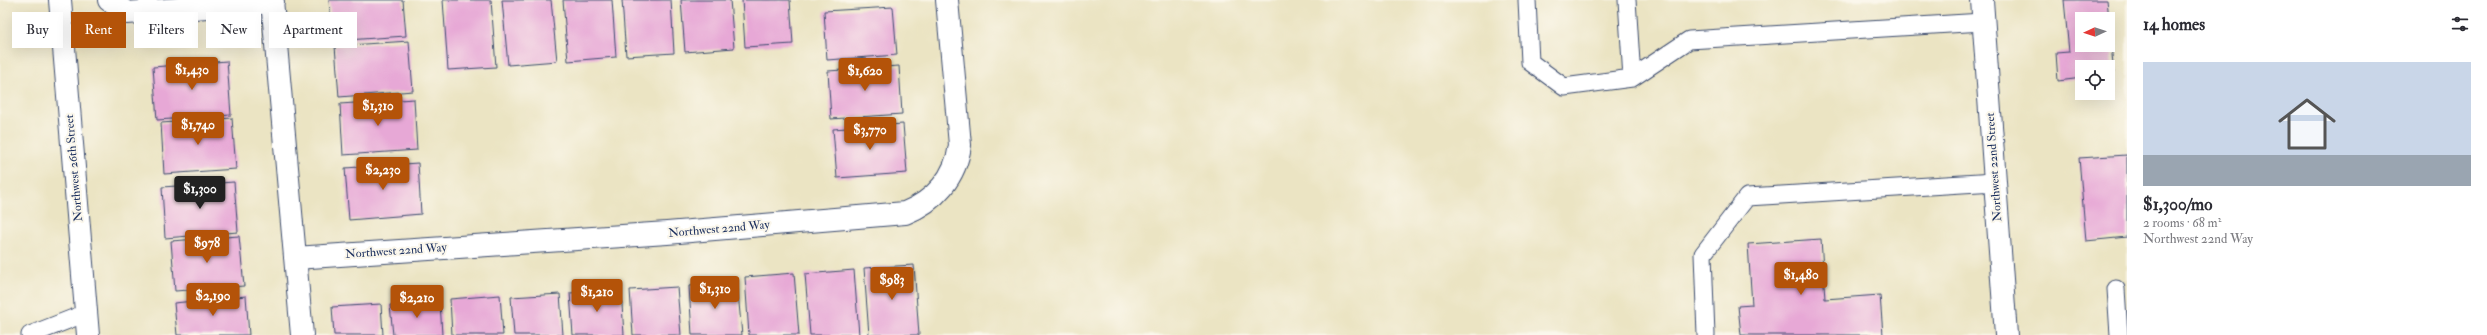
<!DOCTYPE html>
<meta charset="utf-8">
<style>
body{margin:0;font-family:"IM FELL Double Pica",serif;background:#f7f7f7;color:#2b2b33;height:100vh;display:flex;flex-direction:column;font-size:15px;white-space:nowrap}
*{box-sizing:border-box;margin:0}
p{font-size:13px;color:#7c7c81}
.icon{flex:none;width:22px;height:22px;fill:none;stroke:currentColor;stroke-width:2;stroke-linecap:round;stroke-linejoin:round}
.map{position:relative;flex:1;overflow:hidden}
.side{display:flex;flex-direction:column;background:#fff;width:360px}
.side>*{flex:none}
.top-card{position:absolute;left:12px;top:12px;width:380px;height:36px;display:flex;gap:8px}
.needle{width:26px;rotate:267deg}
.fabs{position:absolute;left:2075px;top:12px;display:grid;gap:8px}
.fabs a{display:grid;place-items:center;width:40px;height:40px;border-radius:0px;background:#fff;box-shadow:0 4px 16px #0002;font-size:20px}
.price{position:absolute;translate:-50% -34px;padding:0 9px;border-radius:4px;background:#b45309;color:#fff;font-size:13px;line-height:26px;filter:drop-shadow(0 1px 2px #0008)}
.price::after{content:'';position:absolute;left:50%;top:24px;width:12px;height:9px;margin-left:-6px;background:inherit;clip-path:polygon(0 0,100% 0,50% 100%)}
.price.current{background:#222;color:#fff}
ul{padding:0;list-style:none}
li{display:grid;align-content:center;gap:8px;height:212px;padding:0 16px}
li span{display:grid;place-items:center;height:124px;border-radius:0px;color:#555}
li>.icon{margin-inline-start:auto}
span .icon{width:72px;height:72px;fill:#fffc;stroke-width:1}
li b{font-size:17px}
h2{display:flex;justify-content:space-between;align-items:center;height:48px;padding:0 16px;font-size:17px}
.chip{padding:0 14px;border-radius:0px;background:#fff;box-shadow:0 4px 16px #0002;font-size:14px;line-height:36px}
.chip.current{background:#b45309;color:#fff}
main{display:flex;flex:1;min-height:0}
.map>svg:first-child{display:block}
.building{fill:#e7a8d6}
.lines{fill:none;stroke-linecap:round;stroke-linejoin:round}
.service-casing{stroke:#3a4a6d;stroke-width:19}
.minor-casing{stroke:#3a4a6d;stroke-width:24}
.tertiary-casing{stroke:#3a4a6d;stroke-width:24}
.service{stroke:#fff;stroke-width:17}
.minor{stroke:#fff;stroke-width:22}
.tertiary{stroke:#fff;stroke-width:22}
.labels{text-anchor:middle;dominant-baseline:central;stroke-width:4;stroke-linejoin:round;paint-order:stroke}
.street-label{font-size:12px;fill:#1b2f5e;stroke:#fbf7ec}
</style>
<main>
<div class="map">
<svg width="2127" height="335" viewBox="0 0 2127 335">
<rect width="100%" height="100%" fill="#fbf7ec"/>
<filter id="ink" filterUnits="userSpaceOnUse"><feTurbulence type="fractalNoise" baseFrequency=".025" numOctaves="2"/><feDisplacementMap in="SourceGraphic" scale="8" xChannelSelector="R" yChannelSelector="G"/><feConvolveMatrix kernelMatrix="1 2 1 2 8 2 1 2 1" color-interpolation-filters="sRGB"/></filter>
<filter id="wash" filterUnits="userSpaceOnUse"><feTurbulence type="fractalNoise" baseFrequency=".012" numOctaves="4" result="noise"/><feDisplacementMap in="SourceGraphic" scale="16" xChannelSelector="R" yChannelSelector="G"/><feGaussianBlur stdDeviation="0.9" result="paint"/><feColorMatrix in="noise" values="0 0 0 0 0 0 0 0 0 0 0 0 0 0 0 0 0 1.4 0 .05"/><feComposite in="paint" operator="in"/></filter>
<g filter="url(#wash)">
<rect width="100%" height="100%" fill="#ebe4c3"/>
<g id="blocks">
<path class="building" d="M329 0H403L406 36 332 41Z
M443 0H491L496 67 448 70Z
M502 0H551L557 61 508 65Z
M563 0H612L616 57 568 61Z
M622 0H671L674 53 626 56Z
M681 0H730L734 48 685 52Z
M742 0H790L793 44 745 47Z
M2064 0H2107L2109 19H2082V45H2108L2109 24 2114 75 2108 76V67H2082V78L2058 81 2056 53 2069 52Z
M893 7 897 55 827 60 824 11Z
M409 41 413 91 339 97 335 46Z
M227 61 231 115 157 120 153 67Z
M899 66 902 114 831 119 828 71Z
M414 99 417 150 343 155 340 104Z
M232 118 236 169 164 174 161 123Z
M903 124 907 173 837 178 833 129Z
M2127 155V237L2086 241 2079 158Z
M418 163 421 214 349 220 345 168Z
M234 182 238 232 165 238 162 187Z
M239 236 244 286 175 291 171 241Z
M1821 239 1825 299 1880 295 1883 335H1741L1738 306 1752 305 1748 244Z
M914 265 919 335H869L864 268Z
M854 270 859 335H810L805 274Z
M794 273 799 335H749L745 277Z
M737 282 742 335H692L689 286Z
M677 287 681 335H633L630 290Z
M621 289 624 335H573L570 293Z
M560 294 563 335H514L511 297Z
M500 295 503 335H452L450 299Z
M246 296 249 335H177L174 303Z
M440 301 442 335H393L390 305Z
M381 304 383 335H334L332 307Z"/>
</g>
</g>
<g filter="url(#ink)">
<use href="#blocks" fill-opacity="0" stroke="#3a4a6d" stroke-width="1"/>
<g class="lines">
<defs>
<path id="service" d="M1527 0 1530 62 1564 87 1632 78 1689 40 1983 22
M1627 0 1632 78
M2116 289 2119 335
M30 335 86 313
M1706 335 1703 254 1747 197 1995 182"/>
<path id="minor" d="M109 0 127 13 273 2
M272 0 302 335
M1982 0 2006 335
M295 258 667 233 905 213C935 201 956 177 960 145L947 0"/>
<path id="tertiary" d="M60 0 88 335"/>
</defs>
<use href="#service" class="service-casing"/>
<use href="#minor" class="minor-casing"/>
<use href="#tertiary" class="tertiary-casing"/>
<use href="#service" class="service"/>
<use href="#minor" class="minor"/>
<use href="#tertiary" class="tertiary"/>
</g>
</g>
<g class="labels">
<g class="street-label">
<text transform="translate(1994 167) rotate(-94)">Northwest 22nd Street</text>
<text transform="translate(74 168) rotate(-95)">Northwest 26th Street</text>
<text transform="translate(719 229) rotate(-5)">Northwest 22nd Way</text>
<text transform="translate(396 251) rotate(-4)">Northwest 22nd Way</text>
</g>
</g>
</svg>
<div class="fabs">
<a><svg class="needle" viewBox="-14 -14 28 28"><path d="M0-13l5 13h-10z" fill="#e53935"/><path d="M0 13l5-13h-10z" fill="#7c7c81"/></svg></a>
<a><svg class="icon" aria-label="locate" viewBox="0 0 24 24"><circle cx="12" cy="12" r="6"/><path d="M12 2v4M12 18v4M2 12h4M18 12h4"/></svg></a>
</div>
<b class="price" style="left:192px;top:91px">$1,430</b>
<b class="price" style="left:865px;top:92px">$1,620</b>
<b class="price" style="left:378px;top:127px">$1,310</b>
<b class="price" style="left:198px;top:146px">$1,740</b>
<b class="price" style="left:870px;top:151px">$3,770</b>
<b class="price" style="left:383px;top:191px">$2,230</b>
<b class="price current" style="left:200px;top:210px">$1,300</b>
<b class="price" style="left:207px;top:264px">$978</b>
<b class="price" style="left:1801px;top:296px">$1,480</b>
<b class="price" style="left:892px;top:301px">$983</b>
<b class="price" style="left:715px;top:310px">$1,310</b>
<b class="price" style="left:597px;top:313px">$1,210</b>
<b class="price" style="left:213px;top:317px">$2,190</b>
<b class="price" style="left:417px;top:319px">$2,210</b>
<div class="top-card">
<a class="chip">Buy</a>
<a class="chip current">Rent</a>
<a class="chip">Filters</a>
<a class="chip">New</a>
<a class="chip">Apartment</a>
</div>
</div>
<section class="side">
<h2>14 homes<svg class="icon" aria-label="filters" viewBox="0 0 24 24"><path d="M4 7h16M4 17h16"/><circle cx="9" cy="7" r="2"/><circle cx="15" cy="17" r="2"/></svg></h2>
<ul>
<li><span style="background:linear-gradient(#c9d6e8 75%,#9aa5b1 0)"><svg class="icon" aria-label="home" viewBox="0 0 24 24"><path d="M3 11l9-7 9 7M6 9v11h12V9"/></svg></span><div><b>$1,300/mo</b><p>2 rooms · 68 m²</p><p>Northwest 22nd Way</p></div></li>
</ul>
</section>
</main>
